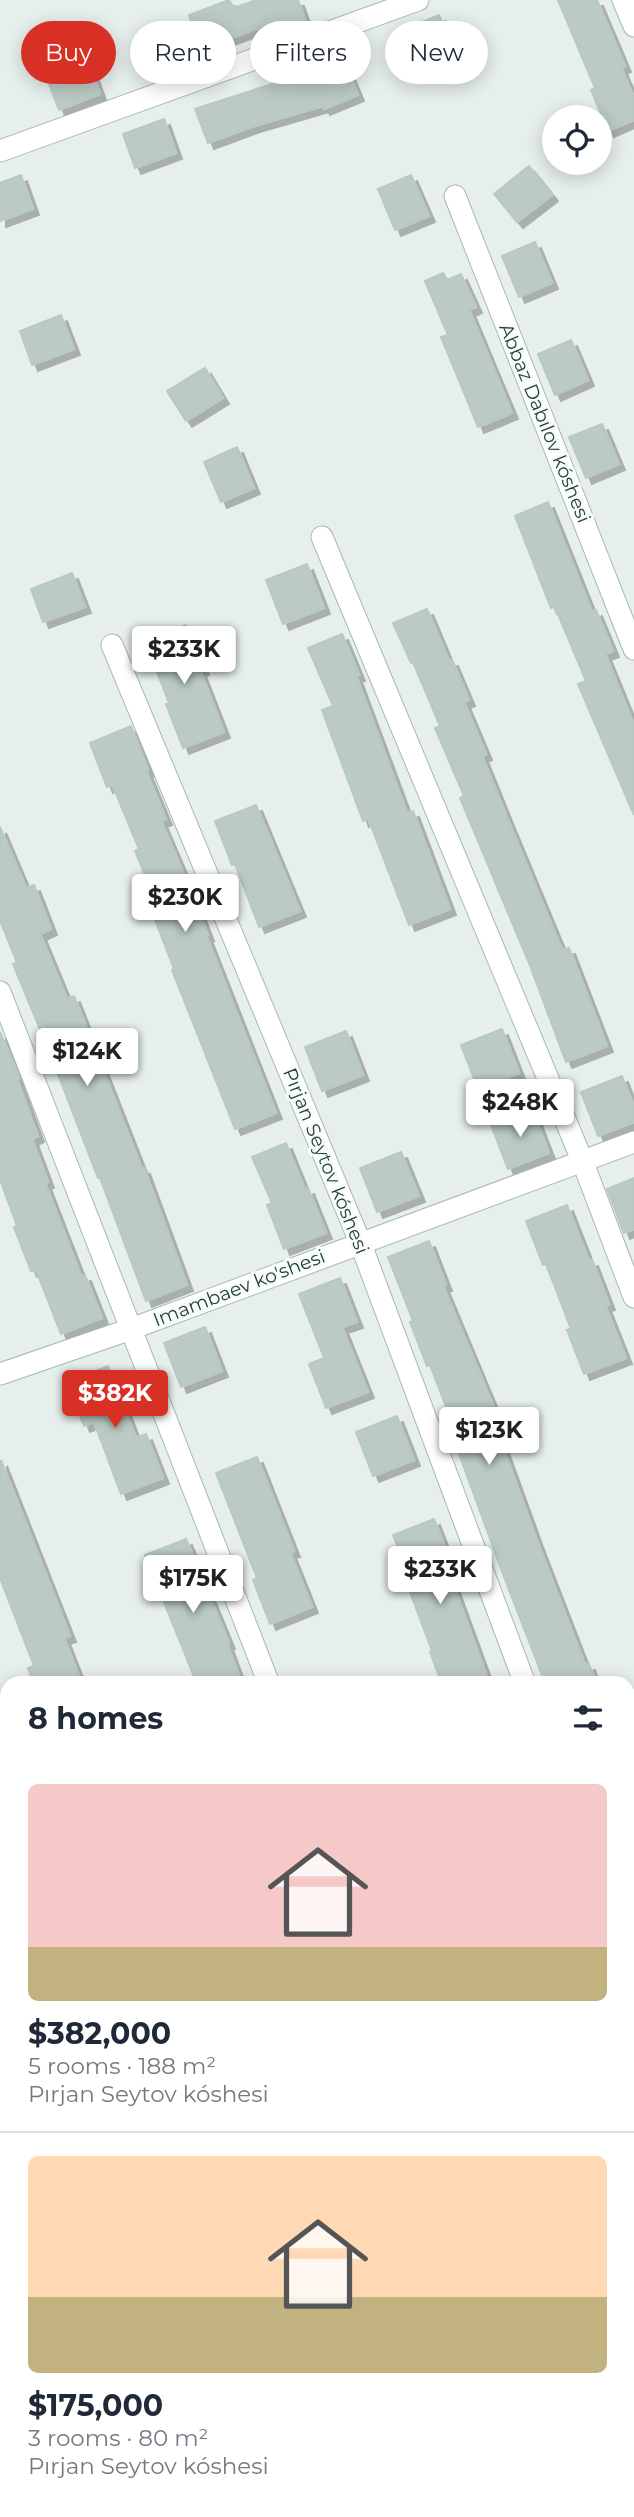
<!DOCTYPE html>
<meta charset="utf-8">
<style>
body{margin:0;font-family:Montserrat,sans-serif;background:#f2f2f3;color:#1f2937;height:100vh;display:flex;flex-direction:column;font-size:26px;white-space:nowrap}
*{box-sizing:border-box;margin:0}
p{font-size:23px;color:#747a83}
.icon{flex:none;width:38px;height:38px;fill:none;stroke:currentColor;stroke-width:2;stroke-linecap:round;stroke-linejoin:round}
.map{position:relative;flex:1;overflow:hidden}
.details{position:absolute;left:0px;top:1676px;width:635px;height:842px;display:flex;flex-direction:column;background:#fff;border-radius:21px 21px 0 0;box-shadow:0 4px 18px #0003}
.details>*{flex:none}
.top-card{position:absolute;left:21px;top:21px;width:593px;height:63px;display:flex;gap:14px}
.fabs{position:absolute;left:542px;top:105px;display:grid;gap:14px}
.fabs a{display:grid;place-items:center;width:70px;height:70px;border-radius:50%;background:#fff;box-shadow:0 4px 18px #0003;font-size:35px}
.price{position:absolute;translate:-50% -60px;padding:0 16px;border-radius:7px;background:#fff;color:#222;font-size:23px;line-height:46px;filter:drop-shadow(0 2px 4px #0008)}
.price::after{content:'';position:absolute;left:50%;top:42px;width:21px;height:16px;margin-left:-10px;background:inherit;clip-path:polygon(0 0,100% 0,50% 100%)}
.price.on{background:#d93025;color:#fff}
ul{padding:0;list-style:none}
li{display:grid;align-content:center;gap:14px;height:371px;padding:0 28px}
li+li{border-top:2px solid #e0e1e3}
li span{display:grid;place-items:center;height:217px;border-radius:10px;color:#555}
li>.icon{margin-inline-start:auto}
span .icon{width:126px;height:126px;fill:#fffc;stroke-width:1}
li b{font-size:30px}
h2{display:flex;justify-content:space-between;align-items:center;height:84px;padding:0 28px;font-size:30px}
.tag{padding:0 24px;border-radius:32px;background:#fff;box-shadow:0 4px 18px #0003;font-size:24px;line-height:63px}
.tag.on{background:#d93025;color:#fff}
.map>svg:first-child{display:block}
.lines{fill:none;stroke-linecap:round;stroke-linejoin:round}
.stream{stroke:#8ec9d4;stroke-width:6}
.building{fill:#bbcac4;stroke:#b8c9c2;stroke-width:2;filter:url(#shadow)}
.minor-casing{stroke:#a8b8b2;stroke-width:23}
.minor{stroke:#fff;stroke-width:21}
.labels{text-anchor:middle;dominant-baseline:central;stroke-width:6;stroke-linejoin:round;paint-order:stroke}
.street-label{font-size:19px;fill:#24423a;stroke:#f7fbf9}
</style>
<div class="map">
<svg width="634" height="2517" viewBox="0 0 634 2517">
<defs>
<filter id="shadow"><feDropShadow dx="6" dy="6" stdDeviation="0" flood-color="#0004"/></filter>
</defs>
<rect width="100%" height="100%" fill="#e6efeb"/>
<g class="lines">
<path class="stream" d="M0 1796 7 1817
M628 2414 634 2405
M0 2420 7 2417
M244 2511 246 2517
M562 2517 566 2511"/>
</g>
<path class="building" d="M229 0 234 8 256 0H298L305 20 264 35 261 27 201 49 189 15Z
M558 0H597L625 66 621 68 634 98V120L608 131 591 90 595 88Z
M439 15 456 55 422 69 405 29Z
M341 55 358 95 324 109 323 106 254 126 208 143 195 109 309 72 308 69Z
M88 61 100 94 59 110 46 76Z
M164 119 176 153 135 168 123 134Z
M529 166 552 195 517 222 494 194Z
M21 175 33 209 0 221V183Z
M411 175 429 216 395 230 378 189Z
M535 242 552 283 519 297 502 256Z
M443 273 447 280 461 274 476 307 469 310 512 413 478 427 441 337 448 335 425 281Z
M61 315 74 349 32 365 20 331Z
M571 340 588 380 555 395 538 354Z
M205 368 223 398 186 421 167 391Z
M602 424 619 464 586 478 569 437Z
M237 447 254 488 221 502 204 462Z
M548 502 592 612 596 610 613 651 605 654 634 725V815L578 684 586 681 555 607 551 608 515 516Z
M307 564 324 608 283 624 266 580Z
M72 573 85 607 43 622 31 589Z
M427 609 449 661 452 660 469 700 464 702 486 754 482 756 510 825 562 950 569 948 607 1046 566 1062 529 963 460 798 464 796 435 728 440 726 413 662 411 663 393 623Z
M186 625 203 669 200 670 224 732 183 748 166 704 169 703 145 641Z
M342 634 359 675 356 676 407 813 413 811 450 909 409 925 368 818 363 821 322 710 333 706 308 648Z
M131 726 148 770 146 771 166 819 161 821 191 891 208 935H206L276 1113 235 1129 172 970 174 969 150 907 157 904 135 851 139 849 112 784 107 787 90 743Z
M256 805 300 911 259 927 235 864 232 865 215 821Z
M0 827 26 888 34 885 51 929 40 934 67 999 74 996 142 1169 144 1168 187 1285 146 1301 100 1178H98L51 1056 13 964 17 963 0 920Z
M502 1029 519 1073 478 1089 461 1045Z
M346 1031 363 1075 322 1091 305 1047Z
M0 1032 14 1065 19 1078 17 1079 38 1136 32 1139 48 1182 45 1183 81 1276 85 1275 102 1318 61 1334 36 1270 31 1271 14 1227 17 1226 0 1179Z
M622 1076 634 1107V1122L598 1136 581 1092Z
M532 1109 549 1153 508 1169 491 1125Z
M286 1143 305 1190 308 1188 326 1233 284 1249 267 1205 272 1203 252 1157Z
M401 1152 419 1196 377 1212 360 1168Z
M634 1178V1229L624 1233 607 1189Z
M567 1205 589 1261 592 1260 609 1304 605 1305 626 1358 584 1374 567 1330 571 1329 546 1264 543 1265 526 1221Z
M429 1241 446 1285 443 1286 497 1415 492 1417 537 1541 585 1665 589 1664 596 1684H549L545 1673 542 1675 504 1577 457 1448 461 1446 430 1365 427 1366 410 1322 413 1321 388 1257Z
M340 1278 357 1322 342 1327 368 1392 326 1408 309 1364 324 1358 299 1294Z
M205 1327 222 1371 181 1387 164 1343Z
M108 1366 136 1438 146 1434 163 1478 121 1494 94 1422 84 1426 67 1382Z
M397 1416 414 1460 373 1476 356 1432Z
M257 1457 294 1551 290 1552 312 1607 270 1624 253 1580 257 1578 216 1473Z
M1 1460 70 1636 64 1638 82 1684H34L28 1668 34 1666 0 1578Z
M434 1519 451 1563 446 1565 488 1680 478 1684H442L430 1652 432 1651 410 1592 414 1590 393 1535Z
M186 1539 229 1643 227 1644 242 1684H197L145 1555Z"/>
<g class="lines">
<defs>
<path id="minor" d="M623 0 634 26
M0 151 418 0
M455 196 634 649
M322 537 582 1160 634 1297
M112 645 360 1242 525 1684
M0 992 269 1684
M0 1374 131 1329 634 1142
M0 1709 7 1731
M628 1961 634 1976
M0 2225 7 2251
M610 2511 620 2517
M473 2517 480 2511"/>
</defs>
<use href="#minor" class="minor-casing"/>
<use href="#minor" class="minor"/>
</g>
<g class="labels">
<g class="street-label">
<text transform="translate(545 423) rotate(68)">Abbaz Dabılov kóshesi</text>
<text transform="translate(326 1161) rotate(68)">Pırjan Seytov kóshesi</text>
<text transform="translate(239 1288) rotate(-21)">Imambaev ko'shesi</text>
</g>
</g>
</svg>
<div class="fabs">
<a><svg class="icon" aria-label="locate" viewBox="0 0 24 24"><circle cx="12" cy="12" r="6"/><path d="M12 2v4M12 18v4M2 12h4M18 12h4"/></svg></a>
</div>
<b class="price" style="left:184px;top:686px">$233K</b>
<b class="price" style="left:185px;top:934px">$230K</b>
<b class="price" style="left:87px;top:1088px">$124K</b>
<b class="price" style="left:520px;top:1139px">$248K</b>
<b class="price on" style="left:115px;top:1430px">$382K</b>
<b class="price" style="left:489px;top:1467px">$123K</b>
<b class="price" style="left:440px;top:1606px">$233K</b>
<b class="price" style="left:193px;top:1615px">$175K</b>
<div class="top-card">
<a class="tag on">Buy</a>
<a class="tag">Rent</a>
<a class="tag">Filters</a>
<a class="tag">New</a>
</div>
<section class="details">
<h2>8 homes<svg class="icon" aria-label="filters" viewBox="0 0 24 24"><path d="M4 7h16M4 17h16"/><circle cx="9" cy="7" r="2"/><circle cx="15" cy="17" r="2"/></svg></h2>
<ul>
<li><span style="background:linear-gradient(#f6c9c9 75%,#c2b280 0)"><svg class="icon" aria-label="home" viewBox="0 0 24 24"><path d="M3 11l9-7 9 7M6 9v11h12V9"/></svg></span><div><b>$382,000</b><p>5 rooms · 188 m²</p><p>Pırjan Seytov kóshesi</p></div></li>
<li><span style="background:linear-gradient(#ffd9b3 65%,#c2b280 0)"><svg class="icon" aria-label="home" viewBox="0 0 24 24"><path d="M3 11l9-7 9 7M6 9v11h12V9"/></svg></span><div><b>$175,000</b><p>3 rooms · 80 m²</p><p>Pırjan Seytov kóshesi</p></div></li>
</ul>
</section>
</div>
